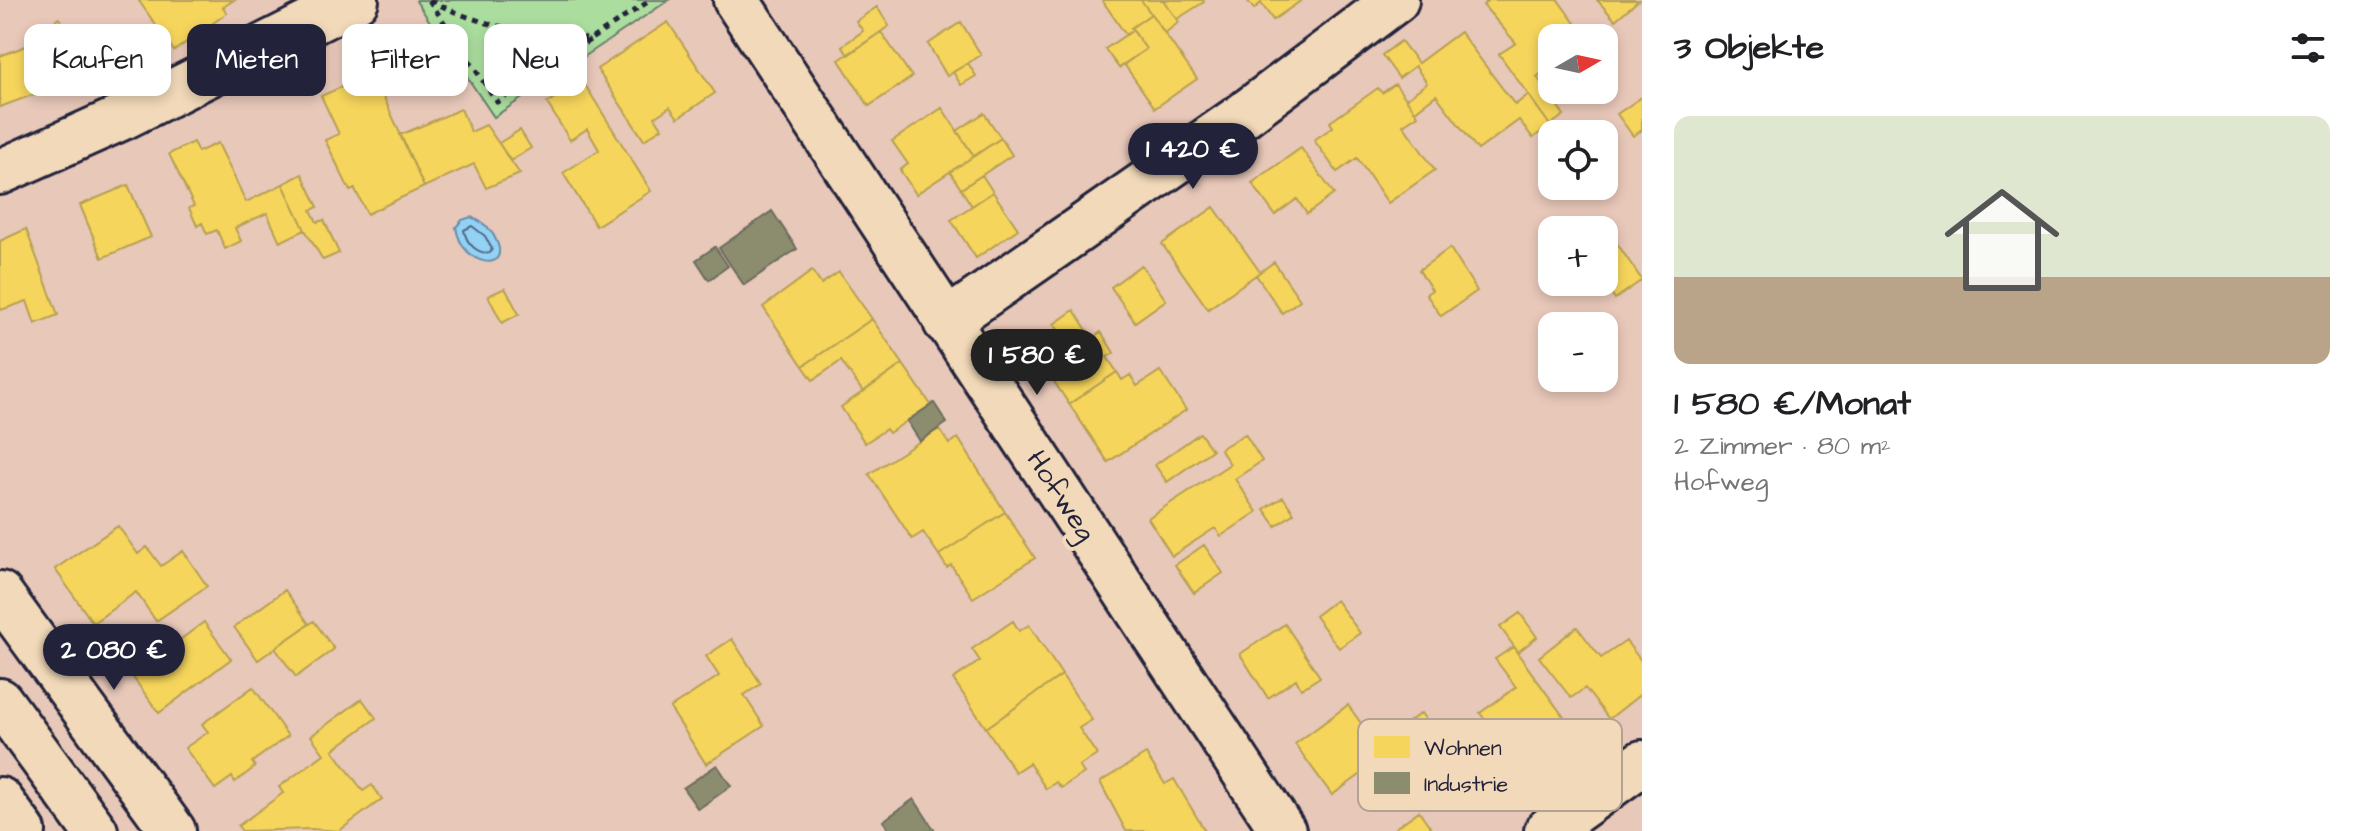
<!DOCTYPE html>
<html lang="de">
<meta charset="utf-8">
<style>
body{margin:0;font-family:"Architects Daughter",sans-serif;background:#f2f2f2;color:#202124;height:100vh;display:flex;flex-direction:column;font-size:30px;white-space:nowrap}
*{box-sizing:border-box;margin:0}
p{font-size:26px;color:#757577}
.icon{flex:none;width:44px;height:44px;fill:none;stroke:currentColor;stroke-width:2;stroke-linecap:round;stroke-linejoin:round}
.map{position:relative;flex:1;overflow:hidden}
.side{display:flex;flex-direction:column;background:#fff;width:720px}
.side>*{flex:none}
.banner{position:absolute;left:24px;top:24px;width:760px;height:72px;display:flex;gap:16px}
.needle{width:52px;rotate:81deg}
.fabs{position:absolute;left:1538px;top:24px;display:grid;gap:16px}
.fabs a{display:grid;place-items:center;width:80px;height:80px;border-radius:16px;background:#fff;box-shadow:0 4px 12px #0003;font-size:40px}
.price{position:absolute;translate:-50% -68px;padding:0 18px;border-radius:28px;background:#22223b;color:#fff;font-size:26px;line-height:52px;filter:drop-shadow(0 2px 4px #0008)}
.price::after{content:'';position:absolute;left:50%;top:48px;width:24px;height:18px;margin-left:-12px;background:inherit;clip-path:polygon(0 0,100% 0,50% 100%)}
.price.on{background:#222;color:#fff}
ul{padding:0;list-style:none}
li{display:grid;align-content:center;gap:16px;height:424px;padding:0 32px}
li span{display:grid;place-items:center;height:248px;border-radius:16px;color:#555}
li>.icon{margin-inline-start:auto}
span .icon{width:144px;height:144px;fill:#fffc;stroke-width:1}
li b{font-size:34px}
h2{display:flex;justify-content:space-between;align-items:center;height:96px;padding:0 32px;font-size:34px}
.pill{padding:0 28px;border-radius:16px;background:#fff;box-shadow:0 4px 12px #0003;font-size:28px;line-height:72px}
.pill.on{background:#22223b;color:#fff}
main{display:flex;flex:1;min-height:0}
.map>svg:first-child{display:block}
.green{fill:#abdd9e;stroke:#66806c;stroke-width:2}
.water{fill:#93d2f4;stroke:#668caa;stroke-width:2}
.homes{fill:#f6d55c;stroke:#b69f52;stroke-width:2}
.industry{fill:#8c8c6e;stroke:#6c6c5f;stroke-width:2}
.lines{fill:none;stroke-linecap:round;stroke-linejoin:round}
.shore{stroke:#4f6885;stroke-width:2}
.minor-casing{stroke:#22223b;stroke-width:50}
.trunk-casing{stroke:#22223b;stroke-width:50}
.path{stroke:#22223b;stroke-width:5;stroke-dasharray:6 6;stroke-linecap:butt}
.minor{stroke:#f1d9b9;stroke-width:44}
.trunk{stroke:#f1d9b9;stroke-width:44}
.labels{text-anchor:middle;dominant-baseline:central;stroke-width:8;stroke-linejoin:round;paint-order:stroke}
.street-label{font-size:28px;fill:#22223b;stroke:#f1d9b9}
.key{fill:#f1d9b9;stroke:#b3a293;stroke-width:2}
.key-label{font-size:22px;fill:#22223b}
</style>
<main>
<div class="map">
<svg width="1642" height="831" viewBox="0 0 1642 831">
<rect width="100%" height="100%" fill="#e8c8b9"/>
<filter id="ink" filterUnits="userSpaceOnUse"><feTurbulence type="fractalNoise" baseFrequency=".0125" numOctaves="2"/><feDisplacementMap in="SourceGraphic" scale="16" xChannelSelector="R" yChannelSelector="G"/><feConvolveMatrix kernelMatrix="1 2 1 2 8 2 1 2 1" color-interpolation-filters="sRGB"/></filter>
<g filter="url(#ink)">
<path class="green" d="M417 0H669L494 117 416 1Z"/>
<path class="water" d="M471 217C482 222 490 227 495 238 514 273 462 269 456 227L462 220Z"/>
<path class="homes" d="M141 0H234L223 7 227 13 174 51 139 1Z
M1102 0H1141L1151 14 1131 28 1133 30 1126 35Z
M1141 0H1163L1179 22 1165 33Z
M1163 0H1203L1204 2 1177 19Z
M1247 0H1302L1273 20 1261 3 1254 9Z
M1489 0H1558L1585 37 1552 38V64L1537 77 1564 115 1550 125 1499 54 1516 43 1483 5Z
M1597 0H1639L1615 20Z
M877 7 889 26 848 55 842 46 863 31 856 21Z
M1151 14 1197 79 1155 108 1124 64 1146 49 1131 28Z
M59 18 92 65 72 78 39 32Z
M668 22 715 93 678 118 670 107 655 117 662 128 644 140 597 69Z
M961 22 981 55 947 76 928 44Z
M1133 30 1146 49 1119 68 1105 49Z
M881 32 912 77 869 106 839 60Z
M1460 32 1515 105 1528 95 1550 125 1533 138 1519 120 1478 150 1436 95 1415 111 1406 99 1427 83 1415 66 1399 78 1382 55 1401 41 1418 63Z
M44 39 68 74 44 83 46 90 0 107V56Z
M968 63 976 76 961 85 953 72Z
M373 73 424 187 367 214 355 189 350 191 325 140 339 134 321 96Z
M582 80 651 191 596 226 563 173 599 150 587 129 570 140 547 103Z
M1395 84 1418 115 1403 125 1435 170 1388 203 1357 158 1337 172 1314 140 1333 127 1330 122 1378 88 1382 93Z
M1642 97V130L1633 136 1617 114Z
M942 108 974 156 916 194 900 170 908 164 892 141Z
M461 109 471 132 486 125 520 174 486 188 474 164 424 187 400 135Z
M984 113 1001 138 974 156 957 131Z
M520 130 531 148 510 161 499 143Z
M1001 138 1012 155 961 189 950 172Z
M193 142 198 152 218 143 246 202 283 184 305 230 280 242 267 213 235 228 241 241 225 249 217 230 207 234 202 223 197 226 189 208 194 206 169 154Z
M1301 148 1334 194 1307 214 1297 199 1275 215 1252 183Z
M302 174 318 207 311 210 317 222 324 220 339 253 323 260 305 230 283 184Z
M982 175 993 192 972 206 961 189Z
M128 185 151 237 102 258 80 205Z
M993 192 1018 229 976 258 951 220Z
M1214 207 1260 272 1208 309 1162 244Z
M26 229 58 315 35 324 27 301 1 310 0 307V241Z
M1614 239 1642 280 1615 299 1604 282V245Z
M1450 248 1477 291 1441 316 1426 294 1432 290 1419 270Z
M1274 262 1300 300 1282 313 1256 275Z
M1141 265 1166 300 1135 322 1111 287Z
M812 271 821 284 839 272 872 319 803 366 763 307Z
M505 288 519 314 502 323 488 296Z
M1074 310 1092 338 1101 332 1114 353 1107 357 1117 372 1069 404 1035 353 1062 335 1054 324Z
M872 319 903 364 863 392 841 361 813 380 803 366Z
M903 364 931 405 889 433 886 429 865 443 841 407Z
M1160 371 1186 410 1108 462 1069 404 1117 372 1122 380 1130 375 1137 386Z
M939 429 949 444 958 438 1005 512 939 555 923 532 912 539 869 474Z
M1200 433 1212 450 1167 482 1155 465Z
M1245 434 1262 461 1235 479 1257 512 1221 536 1215 528 1172 556 1148 518 1230 464 1220 449Z
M1283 497 1294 513 1276 526 1264 509Z
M1005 512 1035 558 973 598 951 565 947 568 939 555Z
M118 526 138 554 147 547 161 566 183 551 207 586 156 621 136 592 93 623 55 569Z
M1204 545 1223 573 1194 593 1175 565Z
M285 590 309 624 258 660 234 627Z
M1336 600 1360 633 1339 648 1315 616Z
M1520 613 1537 637 1518 652 1500 627Z
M314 621 334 649 296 677 275 648Z
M1013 621 1019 631 1029 625 1062 675 986 728 953 679 980 661 972 649Z
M204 622 231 659 159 713 132 676Z
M1285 624 1320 677 1301 689 1296 679 1268 698 1240 654Z
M1577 627 1601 658 1626 641 1642 662V693L1609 719 1585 688 1571 698 1539 657Z
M732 639 761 684 744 695 764 726 706 764 670 708 719 676 706 656Z
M1513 647 1579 738 1526 777 1480 713 1516 687 1495 659Z
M1062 675 1092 720 1079 728 1097 755 1079 766 1084 773 1061 788 1056 782 1046 789 1029 763 1015 772 986 728Z
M253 687 288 736 252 762 255 767 235 782 232 777 215 789 185 748 208 732 202 724Z
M362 699 376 718 333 750 363 791 372 785 382 799 339 831 312 829 242 831 238 826 283 793 279 787 324 754 311 736Z
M1348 705 1385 757 1332 795 1295 744Z
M1421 713 1441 742 1400 771 1380 743Z
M1146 754 1165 784 1174 779 1205 831H1126L1100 782Z
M1419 811 1433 831H1391Z"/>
<path class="industry" d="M772 211 797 249 744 285 719 248Z
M715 247 728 266 709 280 696 260Z
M934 403 947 423 920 441 907 421Z
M717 765 731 786 698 809 683 788Z
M914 799 935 831H890L883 821Z"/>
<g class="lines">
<path class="shore" d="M472 226 485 236 492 249 490 253C477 254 466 243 464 230Z"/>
<defs>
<path id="minor" d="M736 0 1283 831
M0 172 123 117 356 0
M946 322 1242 116 1396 0
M0 594 173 831
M1547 831 1642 763"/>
<path id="trunk" d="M0 701 95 831
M0 800 23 831"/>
</defs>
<use href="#minor" class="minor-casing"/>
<use href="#trunk" class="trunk-casing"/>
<path class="path" d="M429 0 497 102 590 40
M430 0C479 27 535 35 591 39L651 0"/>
<use href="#minor" class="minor"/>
<use href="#trunk" class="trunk"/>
</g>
</g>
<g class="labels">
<g class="street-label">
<text transform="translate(1061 496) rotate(57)">Hofweg</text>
</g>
</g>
<rect x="1358" y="719" width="264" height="92" rx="12" class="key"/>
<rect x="1374" y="736" width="36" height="22" fill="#f6d55c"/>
<rect x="1374" y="772" width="36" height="22" fill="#8c8c6e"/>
<g class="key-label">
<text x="1424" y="755">Wohnen</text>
<text x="1424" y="791">Industrie</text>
</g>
</svg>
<div class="fabs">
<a><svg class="needle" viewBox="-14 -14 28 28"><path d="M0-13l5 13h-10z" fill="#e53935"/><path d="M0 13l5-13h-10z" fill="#757577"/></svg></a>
<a><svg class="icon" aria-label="locate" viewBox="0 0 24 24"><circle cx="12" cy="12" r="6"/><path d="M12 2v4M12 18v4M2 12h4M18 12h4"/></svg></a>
<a>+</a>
<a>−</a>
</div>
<b class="price" style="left:1193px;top:191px">1 420 €</b>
<b class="price on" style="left:1037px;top:397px">1 580 €</b>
<b class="price" style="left:114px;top:692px">2 080 €</b>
<div class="banner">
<a class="pill">Kaufen</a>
<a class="pill on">Mieten</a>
<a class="pill">Filter</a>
<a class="pill">Neu</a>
</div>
</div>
<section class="side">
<h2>3 Objekte<svg class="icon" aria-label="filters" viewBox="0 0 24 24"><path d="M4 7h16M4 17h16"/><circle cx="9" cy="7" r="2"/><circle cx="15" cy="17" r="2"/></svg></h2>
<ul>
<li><span style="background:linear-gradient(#dfe7d0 65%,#b9a48a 0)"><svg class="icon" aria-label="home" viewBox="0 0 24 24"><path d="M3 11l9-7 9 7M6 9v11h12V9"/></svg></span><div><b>1 580 €/Monat</b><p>2 Zimmer · 80 m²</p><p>Hofweg</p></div></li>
</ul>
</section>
</main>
